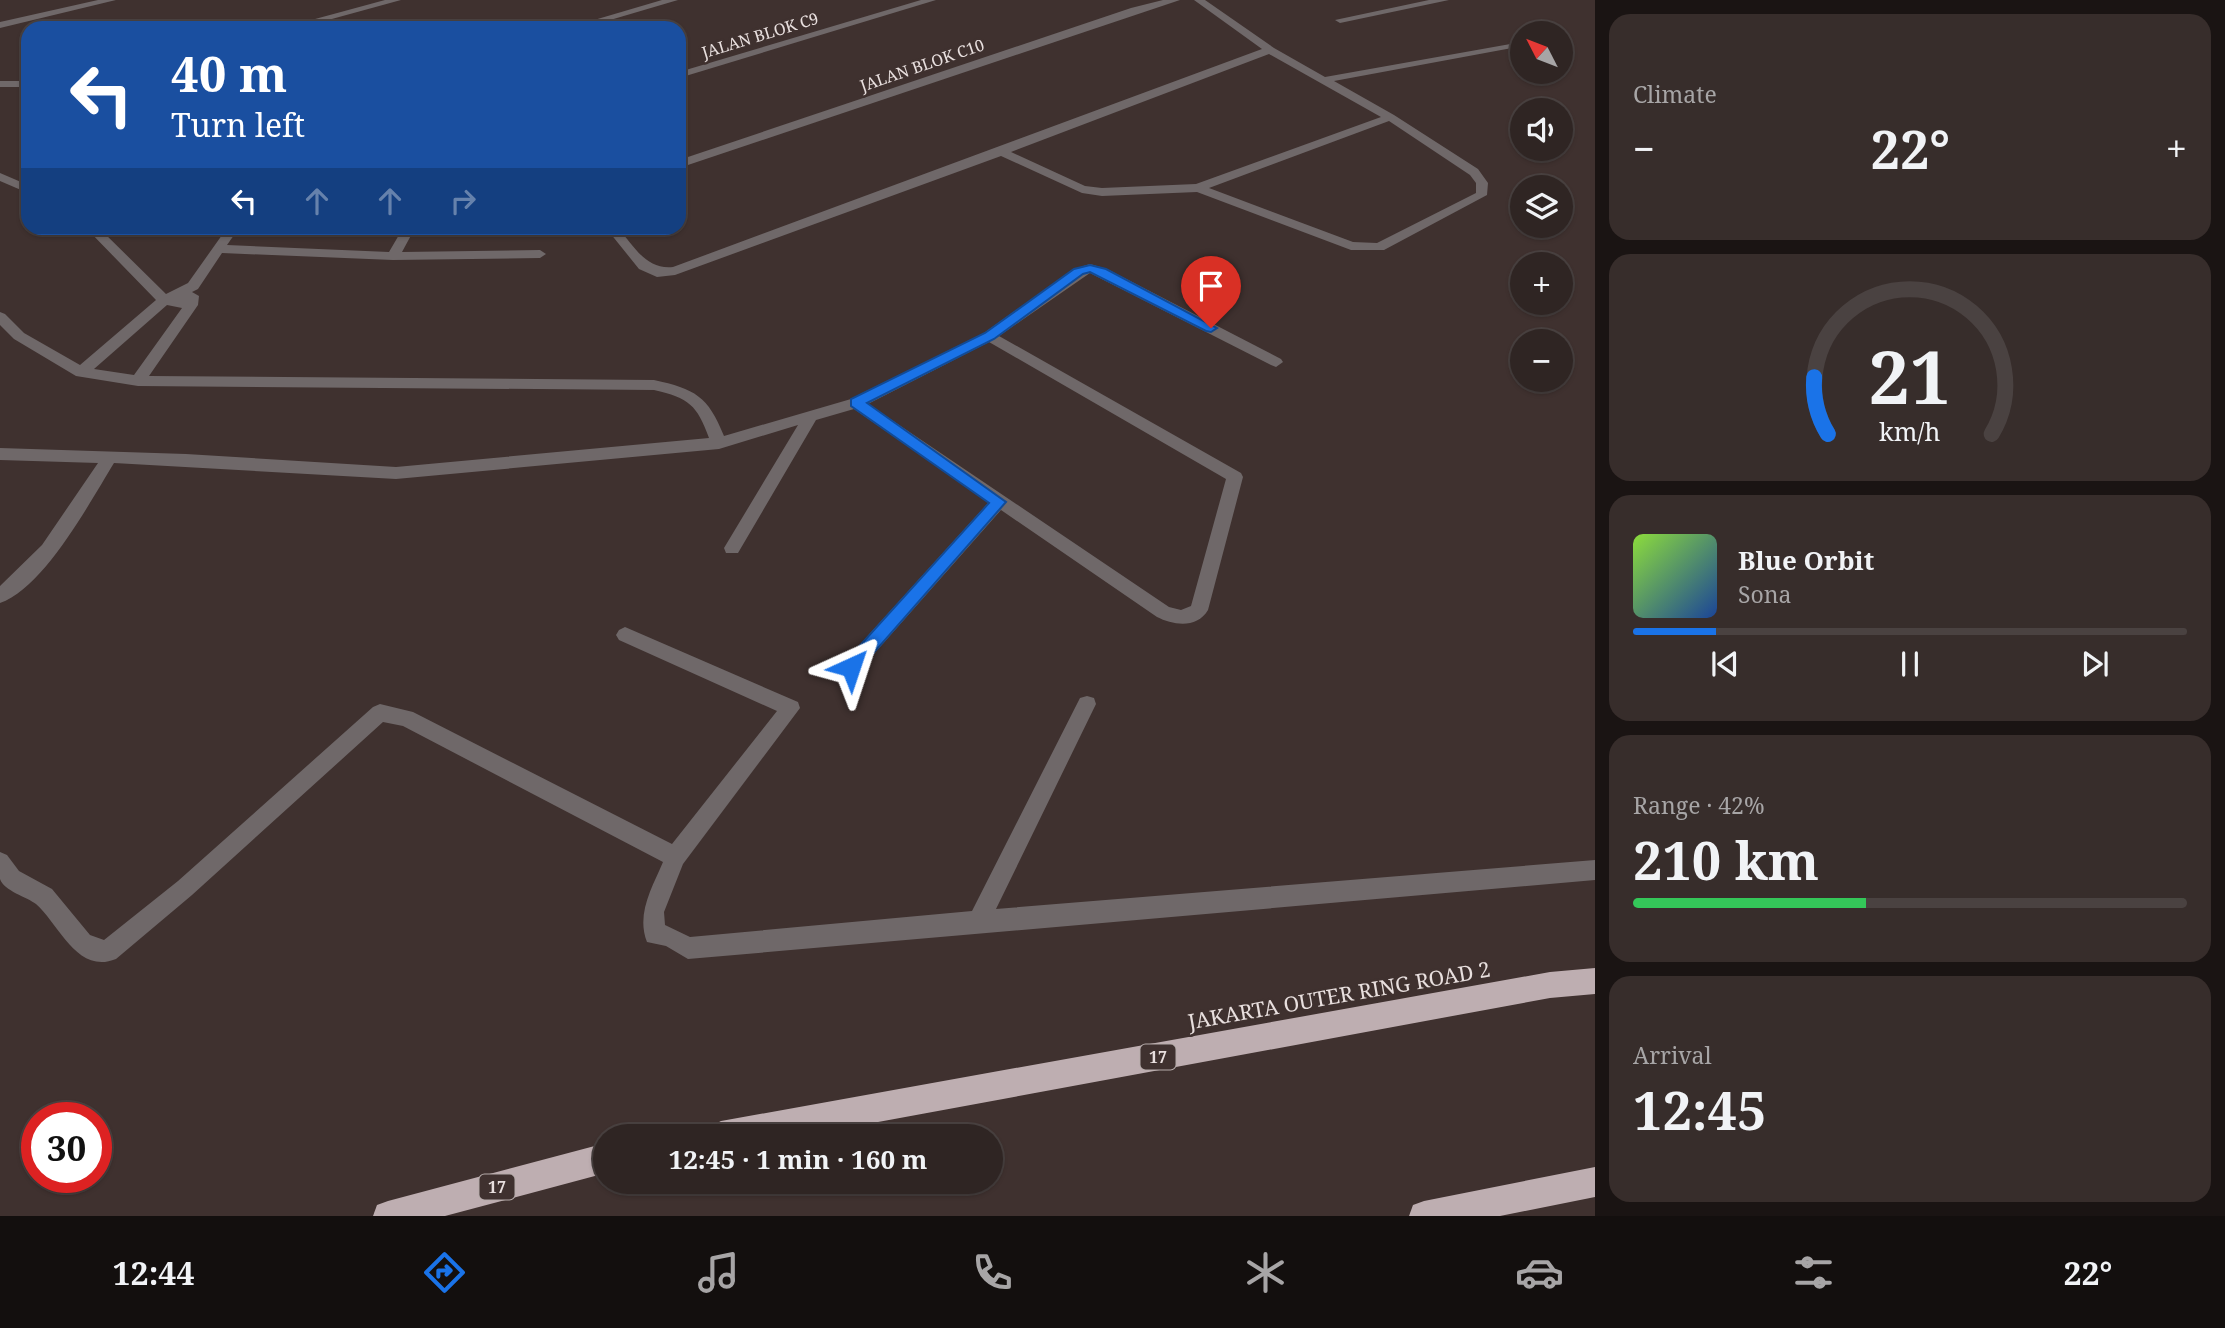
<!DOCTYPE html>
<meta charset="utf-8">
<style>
:root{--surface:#2f2523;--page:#372d2b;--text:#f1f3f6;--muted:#a7a5a6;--line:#4a4241;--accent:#1a73e8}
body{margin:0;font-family:"Noto Serif",serif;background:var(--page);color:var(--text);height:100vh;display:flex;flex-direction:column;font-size:26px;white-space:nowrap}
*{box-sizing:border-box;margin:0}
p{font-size:23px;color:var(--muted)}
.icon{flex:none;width:38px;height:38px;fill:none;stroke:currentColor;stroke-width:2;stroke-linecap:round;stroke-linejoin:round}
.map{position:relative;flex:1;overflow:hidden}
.drawer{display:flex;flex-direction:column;gap:14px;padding:14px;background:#1a1413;width:630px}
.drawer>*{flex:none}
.banner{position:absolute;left:21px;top:21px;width:665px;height:214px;border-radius:21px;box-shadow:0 2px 5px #0004,0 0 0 2px var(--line);background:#1a4fa0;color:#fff;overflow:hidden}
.needle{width:46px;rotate:312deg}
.controls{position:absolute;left:1510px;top:21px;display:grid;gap:14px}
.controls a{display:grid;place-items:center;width:63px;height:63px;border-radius:50%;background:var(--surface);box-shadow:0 2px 5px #0004,0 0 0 2px var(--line);font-size:35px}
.speed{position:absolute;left:21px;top:1102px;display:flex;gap:14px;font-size:35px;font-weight:700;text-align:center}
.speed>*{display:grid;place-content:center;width:91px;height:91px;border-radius:50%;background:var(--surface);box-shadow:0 2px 5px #0004,0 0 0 2px var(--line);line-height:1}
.speed .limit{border:10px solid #d22;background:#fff;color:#111}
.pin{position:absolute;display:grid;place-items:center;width:60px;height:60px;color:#fff;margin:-72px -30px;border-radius:50% 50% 50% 0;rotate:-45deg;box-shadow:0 0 7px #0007}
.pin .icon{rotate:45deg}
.me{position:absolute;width:77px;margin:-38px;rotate:42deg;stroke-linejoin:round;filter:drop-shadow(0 0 5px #0008)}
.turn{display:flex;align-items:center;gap:24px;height:147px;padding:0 35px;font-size:32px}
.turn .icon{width:91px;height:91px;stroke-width:2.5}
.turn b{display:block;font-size:49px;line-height:60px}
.lanes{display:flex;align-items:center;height:66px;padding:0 35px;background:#0003;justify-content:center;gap:35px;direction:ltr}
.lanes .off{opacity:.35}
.big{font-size:52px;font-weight:700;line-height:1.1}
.drawer .card{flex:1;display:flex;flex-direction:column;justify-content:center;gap:10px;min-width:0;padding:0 24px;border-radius:21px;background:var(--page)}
.drawer .dial{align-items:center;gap:0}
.dial svg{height:182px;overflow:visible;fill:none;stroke:var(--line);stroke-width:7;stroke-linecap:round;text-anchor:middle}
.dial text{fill:var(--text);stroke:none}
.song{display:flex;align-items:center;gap:21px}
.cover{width:84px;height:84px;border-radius:10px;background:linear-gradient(135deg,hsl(90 70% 55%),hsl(220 70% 35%))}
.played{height:7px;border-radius:4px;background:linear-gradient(90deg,var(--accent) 15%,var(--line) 15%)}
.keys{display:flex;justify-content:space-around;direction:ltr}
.heat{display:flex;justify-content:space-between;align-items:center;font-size:38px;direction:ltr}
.charge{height:10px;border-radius:5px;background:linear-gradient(90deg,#34c759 42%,var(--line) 0)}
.trip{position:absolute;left:593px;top:1124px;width:410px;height:70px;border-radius:35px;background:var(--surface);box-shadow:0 2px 5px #0004,0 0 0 2px var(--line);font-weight:700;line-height:70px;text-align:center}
.menu{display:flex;height:112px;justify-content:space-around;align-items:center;background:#130f0e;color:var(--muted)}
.menu .icon{width:49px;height:49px}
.menu .active{color:var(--accent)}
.menu b{font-size:32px;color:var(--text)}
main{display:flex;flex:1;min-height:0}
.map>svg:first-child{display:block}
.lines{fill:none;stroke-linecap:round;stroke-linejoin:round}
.street{fill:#6f6869;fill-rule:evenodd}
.highway{fill:#beaeb1;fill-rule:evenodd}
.route{fill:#1a73e8;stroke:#114b97;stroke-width:2}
.labels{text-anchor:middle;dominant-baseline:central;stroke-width:5;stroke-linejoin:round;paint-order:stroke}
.far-street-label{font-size:16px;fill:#e8dfde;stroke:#3f312f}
.shield{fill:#3f312f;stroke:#b5abaa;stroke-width:2}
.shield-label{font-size:16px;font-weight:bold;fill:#e8dfde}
.near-street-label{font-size:21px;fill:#e8dfde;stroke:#3f312f}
</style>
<main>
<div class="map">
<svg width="1595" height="1216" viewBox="0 0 1595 1216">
<rect width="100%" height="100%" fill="#3f312f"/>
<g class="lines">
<!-- street -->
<g class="street">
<polygon points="98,0 116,0 0,28 0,22"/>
<polygon points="385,0 401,0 299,28 282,28"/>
<polygon points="662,0 678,0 583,28 567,28"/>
<polygon points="921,0 936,0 679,78 679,72"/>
<polygon points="1163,0 1180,0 679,168 679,160 1131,8"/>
<path d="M1194 0H1205L1274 48 1325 77 1516 43V47L1512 48 1334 81 1394 115 1478 169 1488 183 1487 195 1384 250H1351L1197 192 1102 196 1082 193 1001 156 675 275 657 277 639 269 606 228H618C634 246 646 270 673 267L1262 49ZM1269 54 1381 117 1196 184 1102 188 1085 186 1011 152ZM1389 121 1470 175 1476 183V193L1377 243 1353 242 1209 188Z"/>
<polygon points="1429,0 1449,0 1340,23 1335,20"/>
<rect x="0" y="81" width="28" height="6"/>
<polygon points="0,173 28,185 28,193 0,181"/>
<path d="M86 228H99L166 294 188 283 227 228H239L227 245 389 252 403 228H415L402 252 540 250 546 254 540 258 393 260 222 253 198 289 192 292 199 296 198 305 149 376 654 380C695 389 708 396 724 436L851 399 984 333 1074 269 1090 264 1107 269 1281 359 1283 362 1276 367 1271 365 1090 273 999 336 1241 473 1243 477 1208 610C1197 629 1173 625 1157 617L1001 510 857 673 851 675 845 673 842 667 845 661 989 502 854 409 816 420 738 553H726L724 548 798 425 719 449 396 479 114 463C90 502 44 588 0 603V586L42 545 98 463 0 460V448L186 454 396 467 709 438C697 405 689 398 654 390L138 386 76 376 14 339 0 325V312L5 314 24 333 80 365 156 300ZM167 305 182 308 134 375 94 369ZM989 342 1226 479 1191 606 1181 610 1169 607 868 404Z"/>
<path d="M625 627 798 702 800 708 683 864 664 912 665 925 690 937 972 911 1080 698 1087 696 1094 698 1096 704 996 909 1595 860V880L688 959 666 946 647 942C636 914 652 888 663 862L403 726 383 722 192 895 116 959C77 975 59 924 36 904 27 897 4 891 0 879 0 872 0 859 0 852L7 855 19 871 52 889 90 935 104 940 178 881 373 707 380 704 413 712 672 844 777 711 619 640 616 635 619 630Z"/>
</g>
<!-- highway -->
<g class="highway">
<polygon points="1595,968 1595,994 1550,998 802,1136 707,1136 711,1126 721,1121 1550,972"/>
<polygon points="606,1143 606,1173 445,1216 373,1216 377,1205 388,1201"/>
<polygon points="1595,1167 1595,1197 1500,1216 1409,1216 1413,1205 1424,1201"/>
</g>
</g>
<!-- route -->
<polygon class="route" points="1090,265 1106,269 1217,328 1211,332 1206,331 1090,272 1083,274 994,339 867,403 1006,502 857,672 851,674 845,672 843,667 845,662 989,503 851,406 851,399 985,333 1074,269"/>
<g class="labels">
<!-- far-street labels -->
<g class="far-street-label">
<text transform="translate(760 35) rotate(-17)">JALAN BLOK C9</text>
<text transform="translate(922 65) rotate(-19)">JALAN BLOK C10</text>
</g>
<!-- shield labels -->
<g class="shield">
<rect x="1140.5" y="1044.5" width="35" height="25" rx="5"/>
<rect x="479.5" y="1174.5" width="35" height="25" rx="5"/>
</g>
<g class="shield-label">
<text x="1158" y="1057">17</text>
<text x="497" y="1187">17</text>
</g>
<!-- near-street labels -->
<g class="near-street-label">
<text transform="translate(1339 995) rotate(-10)">JAKARTA OUTER RING ROAD 2</text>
</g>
</g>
</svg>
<div class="controls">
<a><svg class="needle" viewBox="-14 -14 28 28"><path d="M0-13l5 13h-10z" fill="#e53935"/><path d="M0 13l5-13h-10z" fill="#a7a5a6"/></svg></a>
<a><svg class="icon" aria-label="sound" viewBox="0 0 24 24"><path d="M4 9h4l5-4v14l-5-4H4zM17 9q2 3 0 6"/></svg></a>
<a><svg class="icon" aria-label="layers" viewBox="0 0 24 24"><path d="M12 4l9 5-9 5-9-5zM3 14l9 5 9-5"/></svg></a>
<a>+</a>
<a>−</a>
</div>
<div class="speed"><div class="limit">30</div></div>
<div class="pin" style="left:1211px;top:328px;background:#d93025"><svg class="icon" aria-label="arrive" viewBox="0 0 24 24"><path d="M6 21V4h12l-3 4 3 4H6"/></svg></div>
<svg class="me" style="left:851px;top:667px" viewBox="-20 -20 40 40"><path d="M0-17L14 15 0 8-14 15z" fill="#1a73e8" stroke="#fff" stroke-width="4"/></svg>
<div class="trip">12:45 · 1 min · 160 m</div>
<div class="banner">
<div class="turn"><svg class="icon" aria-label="left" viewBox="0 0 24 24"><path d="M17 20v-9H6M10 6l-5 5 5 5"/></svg><div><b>40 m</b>Turn left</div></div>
<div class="lanes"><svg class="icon" aria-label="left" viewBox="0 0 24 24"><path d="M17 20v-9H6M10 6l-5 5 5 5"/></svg><svg class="icon off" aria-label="ahead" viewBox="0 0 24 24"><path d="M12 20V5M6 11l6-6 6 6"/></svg><svg class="icon off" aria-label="ahead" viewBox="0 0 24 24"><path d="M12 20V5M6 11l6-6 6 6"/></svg><svg class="icon off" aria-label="right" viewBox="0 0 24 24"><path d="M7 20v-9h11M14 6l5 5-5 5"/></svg></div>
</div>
</div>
<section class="drawer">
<div class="card"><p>Climate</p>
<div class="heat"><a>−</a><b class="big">22°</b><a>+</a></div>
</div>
<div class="card dial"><svg viewBox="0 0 100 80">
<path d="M14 69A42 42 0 1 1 86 69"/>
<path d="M14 69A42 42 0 0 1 8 44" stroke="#1a73e8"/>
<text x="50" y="56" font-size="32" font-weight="700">21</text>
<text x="50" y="72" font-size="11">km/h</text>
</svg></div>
<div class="card">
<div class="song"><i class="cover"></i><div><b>Blue Orbit</b><p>Sona</p></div></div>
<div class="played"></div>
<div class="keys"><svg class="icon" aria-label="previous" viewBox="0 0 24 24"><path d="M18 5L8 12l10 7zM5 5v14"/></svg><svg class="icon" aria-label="pause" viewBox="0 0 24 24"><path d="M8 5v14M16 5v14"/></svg><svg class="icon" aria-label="next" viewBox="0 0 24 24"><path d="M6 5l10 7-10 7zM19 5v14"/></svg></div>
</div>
<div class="card"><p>Range · 42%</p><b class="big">210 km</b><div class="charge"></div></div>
<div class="card"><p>Arrival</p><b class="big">12:45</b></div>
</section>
</main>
<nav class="menu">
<b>12:44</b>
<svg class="icon active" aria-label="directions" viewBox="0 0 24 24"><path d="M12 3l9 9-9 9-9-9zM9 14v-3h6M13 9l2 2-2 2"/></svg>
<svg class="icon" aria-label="music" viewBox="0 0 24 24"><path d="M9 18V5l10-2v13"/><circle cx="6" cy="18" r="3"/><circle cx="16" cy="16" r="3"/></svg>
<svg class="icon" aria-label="phone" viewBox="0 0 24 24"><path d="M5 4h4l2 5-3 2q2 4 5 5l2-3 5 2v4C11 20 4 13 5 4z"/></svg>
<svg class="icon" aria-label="climate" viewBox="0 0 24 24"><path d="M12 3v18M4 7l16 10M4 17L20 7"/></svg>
<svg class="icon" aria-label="car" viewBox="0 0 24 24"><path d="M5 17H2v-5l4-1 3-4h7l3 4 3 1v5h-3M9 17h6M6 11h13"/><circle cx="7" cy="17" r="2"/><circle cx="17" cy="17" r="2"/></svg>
<svg class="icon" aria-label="filters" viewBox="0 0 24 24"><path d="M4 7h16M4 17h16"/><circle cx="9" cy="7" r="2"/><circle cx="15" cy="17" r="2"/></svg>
<b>22°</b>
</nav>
